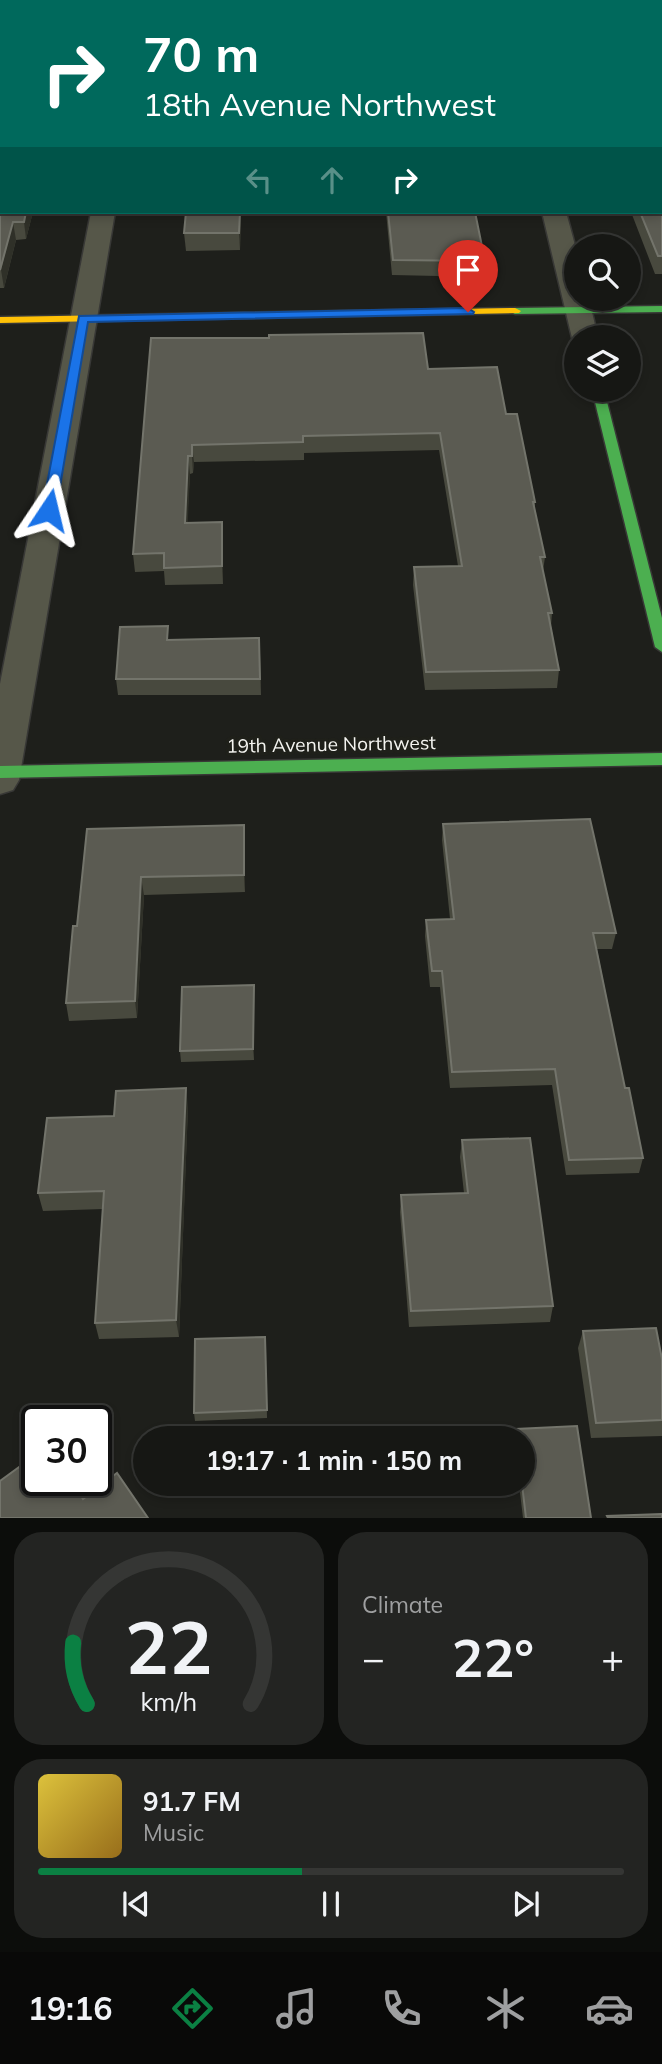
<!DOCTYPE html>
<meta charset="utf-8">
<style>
:root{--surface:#161714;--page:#232422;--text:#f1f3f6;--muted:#9e9fa0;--line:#353634;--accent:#0b8043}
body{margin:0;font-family:Mulish,sans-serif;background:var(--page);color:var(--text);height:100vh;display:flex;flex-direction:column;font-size:26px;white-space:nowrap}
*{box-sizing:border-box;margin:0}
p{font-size:23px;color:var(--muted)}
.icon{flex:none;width:38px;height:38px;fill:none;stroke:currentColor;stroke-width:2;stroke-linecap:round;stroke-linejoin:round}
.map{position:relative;height:1518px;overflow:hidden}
.panel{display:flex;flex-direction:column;gap:14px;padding:14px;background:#0c0d0b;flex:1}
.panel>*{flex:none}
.hud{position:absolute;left:0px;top:0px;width:663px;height:214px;box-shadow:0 4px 10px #0003,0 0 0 2px var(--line);background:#00695c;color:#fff;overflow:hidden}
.buttons{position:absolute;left:564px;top:234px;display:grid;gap:14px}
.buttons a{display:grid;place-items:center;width:77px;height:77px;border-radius:50%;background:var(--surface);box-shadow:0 4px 10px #0003,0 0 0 2px var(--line);font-size:35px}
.speed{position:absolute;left:21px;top:1405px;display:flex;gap:14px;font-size:35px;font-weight:700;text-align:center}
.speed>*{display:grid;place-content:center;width:91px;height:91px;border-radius:50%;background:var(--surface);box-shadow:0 4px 10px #0003,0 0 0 2px var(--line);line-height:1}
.speed .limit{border:4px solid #111;border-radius:10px;background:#fff;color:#111}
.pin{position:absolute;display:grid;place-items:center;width:60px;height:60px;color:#fff;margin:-72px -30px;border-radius:50% 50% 50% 0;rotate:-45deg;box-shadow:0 0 7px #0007}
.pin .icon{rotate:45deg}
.me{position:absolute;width:77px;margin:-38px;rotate:10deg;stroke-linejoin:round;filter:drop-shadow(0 0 5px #0008)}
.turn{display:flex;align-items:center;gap:24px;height:147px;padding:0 28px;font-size:32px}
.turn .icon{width:91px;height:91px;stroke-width:2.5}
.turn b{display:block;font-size:49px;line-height:60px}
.lanes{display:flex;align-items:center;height:66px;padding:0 28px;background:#0003;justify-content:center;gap:35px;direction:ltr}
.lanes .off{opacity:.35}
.big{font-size:52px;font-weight:700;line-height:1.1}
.panel .card{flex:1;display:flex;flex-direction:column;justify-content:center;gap:10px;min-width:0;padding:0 24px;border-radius:28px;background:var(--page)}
.panel .dial{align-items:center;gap:0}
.dial svg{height:182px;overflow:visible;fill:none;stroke:var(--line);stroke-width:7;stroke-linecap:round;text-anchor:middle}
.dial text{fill:var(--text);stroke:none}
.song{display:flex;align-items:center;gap:21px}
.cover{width:84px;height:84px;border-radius:10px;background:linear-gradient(135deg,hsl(50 70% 55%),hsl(40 70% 35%))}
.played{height:7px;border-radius:4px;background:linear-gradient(90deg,var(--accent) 45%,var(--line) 45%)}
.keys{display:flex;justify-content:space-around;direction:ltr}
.heat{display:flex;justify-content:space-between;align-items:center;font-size:38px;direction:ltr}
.panel .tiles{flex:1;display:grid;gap:14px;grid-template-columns:1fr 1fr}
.card:last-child{grid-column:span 2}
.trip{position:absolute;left:133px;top:1426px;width:402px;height:70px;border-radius:35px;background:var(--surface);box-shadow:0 4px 10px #0003,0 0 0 2px var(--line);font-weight:700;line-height:70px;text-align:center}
.menu{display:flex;height:112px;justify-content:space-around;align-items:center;background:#090908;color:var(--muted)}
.menu .icon{width:49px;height:49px}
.menu .active{color:var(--accent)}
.menu b{font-size:32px;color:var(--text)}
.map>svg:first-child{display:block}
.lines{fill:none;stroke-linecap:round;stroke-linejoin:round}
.street-casing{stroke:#383836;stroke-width:3}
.fast-casing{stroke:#383836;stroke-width:3}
.slow-casing{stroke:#383836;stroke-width:3}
.street{fill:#565749;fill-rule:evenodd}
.fast{fill:#4caf50;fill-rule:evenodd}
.slow{fill:#ffc107;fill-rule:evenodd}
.wall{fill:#48493e}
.shaded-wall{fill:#2f3028}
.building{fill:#5b5b52;stroke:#73746b;stroke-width:2}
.route{fill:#1a73e8;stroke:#114b97;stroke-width:2}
.labels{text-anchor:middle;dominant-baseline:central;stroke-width:7;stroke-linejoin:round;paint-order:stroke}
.street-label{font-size:19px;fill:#f5f5f1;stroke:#1f201a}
</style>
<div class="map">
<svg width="662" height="1518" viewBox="0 0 662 1518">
<rect width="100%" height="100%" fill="#1e1f1b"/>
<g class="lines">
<!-- street casing -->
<g class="street-casing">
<g id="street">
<rect x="0" y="38" width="2" height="12"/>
<polygon points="91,212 115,212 19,780 13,790 0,794 0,684"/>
<polygon points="542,212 566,212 576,249 576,299 589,299 598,338 576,338 576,344 572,338"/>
</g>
</g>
<!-- fast casing -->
<g class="fast-casing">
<g id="fast">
<polygon points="662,306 662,312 515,314 509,311 515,308"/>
<polygon points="592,390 604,390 662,618 662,652 655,647"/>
<polygon points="662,753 662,765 0,778 0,766"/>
</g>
</g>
<!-- slow casing -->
<g class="slow-casing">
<g id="slow">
<polygon points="201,0 258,0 260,2 202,2"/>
<polygon points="515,308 521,311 519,313 0,323 0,317"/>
</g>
</g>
<!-- street -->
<use href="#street" class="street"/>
<!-- fast -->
<use href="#fast" class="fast"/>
<!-- slow -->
<use href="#slow" class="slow"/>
</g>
<!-- wall -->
<g class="wall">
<polygon points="662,130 662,274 655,274 631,212 662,212"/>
<polygon points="0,152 2,212 33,212 26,239 16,240 4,288 0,288"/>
<polygon points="186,212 241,212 240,250 186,251 184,233"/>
<polygon points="386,212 475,212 485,261 484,277 392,275"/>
<polygon points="151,338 428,369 506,414 535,502 535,510 545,557 543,571 552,613 551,626 559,670 557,688 425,690 413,585 414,567 458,566 439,450 304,453 304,460 194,462 193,473 190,474 187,523 223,539 223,584 165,585 164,571 135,572 133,554"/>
<polygon points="169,640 260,654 261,695 118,695 116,679"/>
<polygon points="443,824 616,933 612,949 597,949 625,1088 643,1158 639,1173 566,1175 552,1085 450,1088 440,987 430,987 425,936 426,920 450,919 442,840"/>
<polygon points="244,825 245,892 144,895 137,1018 69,1021 66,1003 77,926 87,829"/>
<polygon points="254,995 254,1060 181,1062 180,1051"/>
<polygon points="188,1107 179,1337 99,1339 95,1323 103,1209 43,1211 38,1193 114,1116"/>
<polygon points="462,1140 553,1306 550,1322 409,1327 400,1212 401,1195 464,1193 460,1157"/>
<polygon points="583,1331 662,1359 662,1436 591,1438 578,1348"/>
<polygon points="266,1346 267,1418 195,1421 194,1413"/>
<polygon points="516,1429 591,1518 523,1518 519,1484 523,1484 523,1438 514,1438"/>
</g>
<!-- shaded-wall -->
<g class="shaded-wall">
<polygon points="26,212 33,212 26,239 24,222"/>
<polygon points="240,212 241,212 240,250 239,233"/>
<polygon points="13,222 16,240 4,288 1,270"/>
<polygon points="192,445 194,462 193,473 192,456"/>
<polygon points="188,456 190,474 187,540 185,523"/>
<polygon points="222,522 223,539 223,584 222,566"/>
<polygon points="244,825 245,843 245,892 244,875"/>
<polygon points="141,877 144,895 137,1018 135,1001"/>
<polygon points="254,985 254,1060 253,1049"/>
<polygon points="186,1088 188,1107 179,1337 176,1320"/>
</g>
<!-- building -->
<g class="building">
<polygon points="662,129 662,256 658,256 640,212 662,212"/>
<polygon points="2,146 2,212 26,212 24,222 13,222 0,270 0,152"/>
<polygon points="186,212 240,212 239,233 184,233"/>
<polygon points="388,212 475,212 485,261 393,260"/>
<polygon points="423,333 428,369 497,367 506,414 517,414 535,502 533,502 545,557 540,557 552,613 548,613 559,670 426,672 414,567 462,566 440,433 303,436 303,442 192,445 192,456 188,456 185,523 222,522 222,566 164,568 164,553 133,554 151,338 269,338 269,335"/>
<polygon points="168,626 167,640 259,638 260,679 116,679 120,627"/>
<polygon points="590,819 616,933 593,933 625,1088 629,1088 643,1158 569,1160 555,1069 452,1072 442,971 432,971 426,920 454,919 443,824"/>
<polygon points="244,825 244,875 141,877 135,1001 66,1003 73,926 77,926 87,829"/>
<polygon points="254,985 253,1049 180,1051 182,987"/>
<polygon points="186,1088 176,1320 95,1323 104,1191 38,1193 47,1118 114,1116 116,1091"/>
<polygon points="530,1138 553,1306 411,1311 401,1195 468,1193 462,1140"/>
<polygon points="656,1328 662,1359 662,1420 596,1423 583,1331"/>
<polygon points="265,1337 267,1410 194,1413 195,1339"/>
<polygon points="577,1426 591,1518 526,1518 522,1484 523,1484 523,1438 517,1438 516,1429"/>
<polygon points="37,1454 37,1480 71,1480 83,1499 117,1473 148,1518 0,1518 0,1481"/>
<polygon points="662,1514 662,1518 608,1518 607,1516"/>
</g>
<!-- route -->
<polygon class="route" points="468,308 474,312 473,314 88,322 56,510 49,514 42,510 79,316"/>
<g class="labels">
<!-- street labels -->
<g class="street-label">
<text transform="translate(331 744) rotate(-1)">19th Avenue Northwest</text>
</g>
</g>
</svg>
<div class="buttons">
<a><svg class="icon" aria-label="search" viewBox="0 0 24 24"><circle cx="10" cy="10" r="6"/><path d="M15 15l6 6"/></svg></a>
<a><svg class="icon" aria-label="layers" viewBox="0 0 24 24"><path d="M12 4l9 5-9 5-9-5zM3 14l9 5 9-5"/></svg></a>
</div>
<div class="speed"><div class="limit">30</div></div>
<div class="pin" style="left:468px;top:312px;background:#d93025"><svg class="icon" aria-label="arrive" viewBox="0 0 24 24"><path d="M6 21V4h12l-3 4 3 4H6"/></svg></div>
<svg class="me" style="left:49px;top:510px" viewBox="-20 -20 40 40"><path d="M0-17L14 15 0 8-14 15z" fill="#1a73e8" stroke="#fff" stroke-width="4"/></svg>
<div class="trip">19:17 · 1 min · 150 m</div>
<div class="hud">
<div class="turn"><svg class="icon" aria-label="right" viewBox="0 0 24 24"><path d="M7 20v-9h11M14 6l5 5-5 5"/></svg><div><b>70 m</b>18th Avenue Northwest</div></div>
<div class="lanes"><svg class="icon off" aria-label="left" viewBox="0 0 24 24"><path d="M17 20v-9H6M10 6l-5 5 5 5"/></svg><svg class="icon off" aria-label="ahead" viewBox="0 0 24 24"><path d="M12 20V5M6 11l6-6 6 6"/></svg><svg class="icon" aria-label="right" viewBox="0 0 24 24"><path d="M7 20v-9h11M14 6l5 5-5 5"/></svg></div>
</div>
</div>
<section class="panel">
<div class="tiles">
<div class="card dial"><svg viewBox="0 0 100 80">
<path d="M14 69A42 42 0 1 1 86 69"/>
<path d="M14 69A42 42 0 0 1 8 42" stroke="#0b8043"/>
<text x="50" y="56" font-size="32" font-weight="700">22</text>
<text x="50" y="72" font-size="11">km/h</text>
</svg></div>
<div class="card"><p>Climate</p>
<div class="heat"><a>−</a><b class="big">22°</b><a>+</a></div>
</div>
<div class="card">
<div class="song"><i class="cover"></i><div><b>91.7 FM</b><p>Music</p></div></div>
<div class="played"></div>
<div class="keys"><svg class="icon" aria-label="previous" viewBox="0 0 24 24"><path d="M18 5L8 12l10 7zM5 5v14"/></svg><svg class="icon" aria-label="pause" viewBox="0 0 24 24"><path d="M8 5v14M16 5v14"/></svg><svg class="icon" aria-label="next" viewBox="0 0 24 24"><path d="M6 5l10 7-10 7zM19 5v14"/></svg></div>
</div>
</div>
</section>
<nav class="menu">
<b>19:16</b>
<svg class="icon active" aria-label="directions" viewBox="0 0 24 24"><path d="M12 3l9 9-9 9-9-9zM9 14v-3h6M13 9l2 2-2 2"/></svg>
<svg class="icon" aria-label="music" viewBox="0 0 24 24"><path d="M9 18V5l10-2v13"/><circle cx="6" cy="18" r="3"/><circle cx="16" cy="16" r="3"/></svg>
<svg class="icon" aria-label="phone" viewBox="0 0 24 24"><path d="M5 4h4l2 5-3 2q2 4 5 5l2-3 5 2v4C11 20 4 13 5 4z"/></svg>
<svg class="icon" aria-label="climate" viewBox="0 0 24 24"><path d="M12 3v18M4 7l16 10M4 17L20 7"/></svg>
<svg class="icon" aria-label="car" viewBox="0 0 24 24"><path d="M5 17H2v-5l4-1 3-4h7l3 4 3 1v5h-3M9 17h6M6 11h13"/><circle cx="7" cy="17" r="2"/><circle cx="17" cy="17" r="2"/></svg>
</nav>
